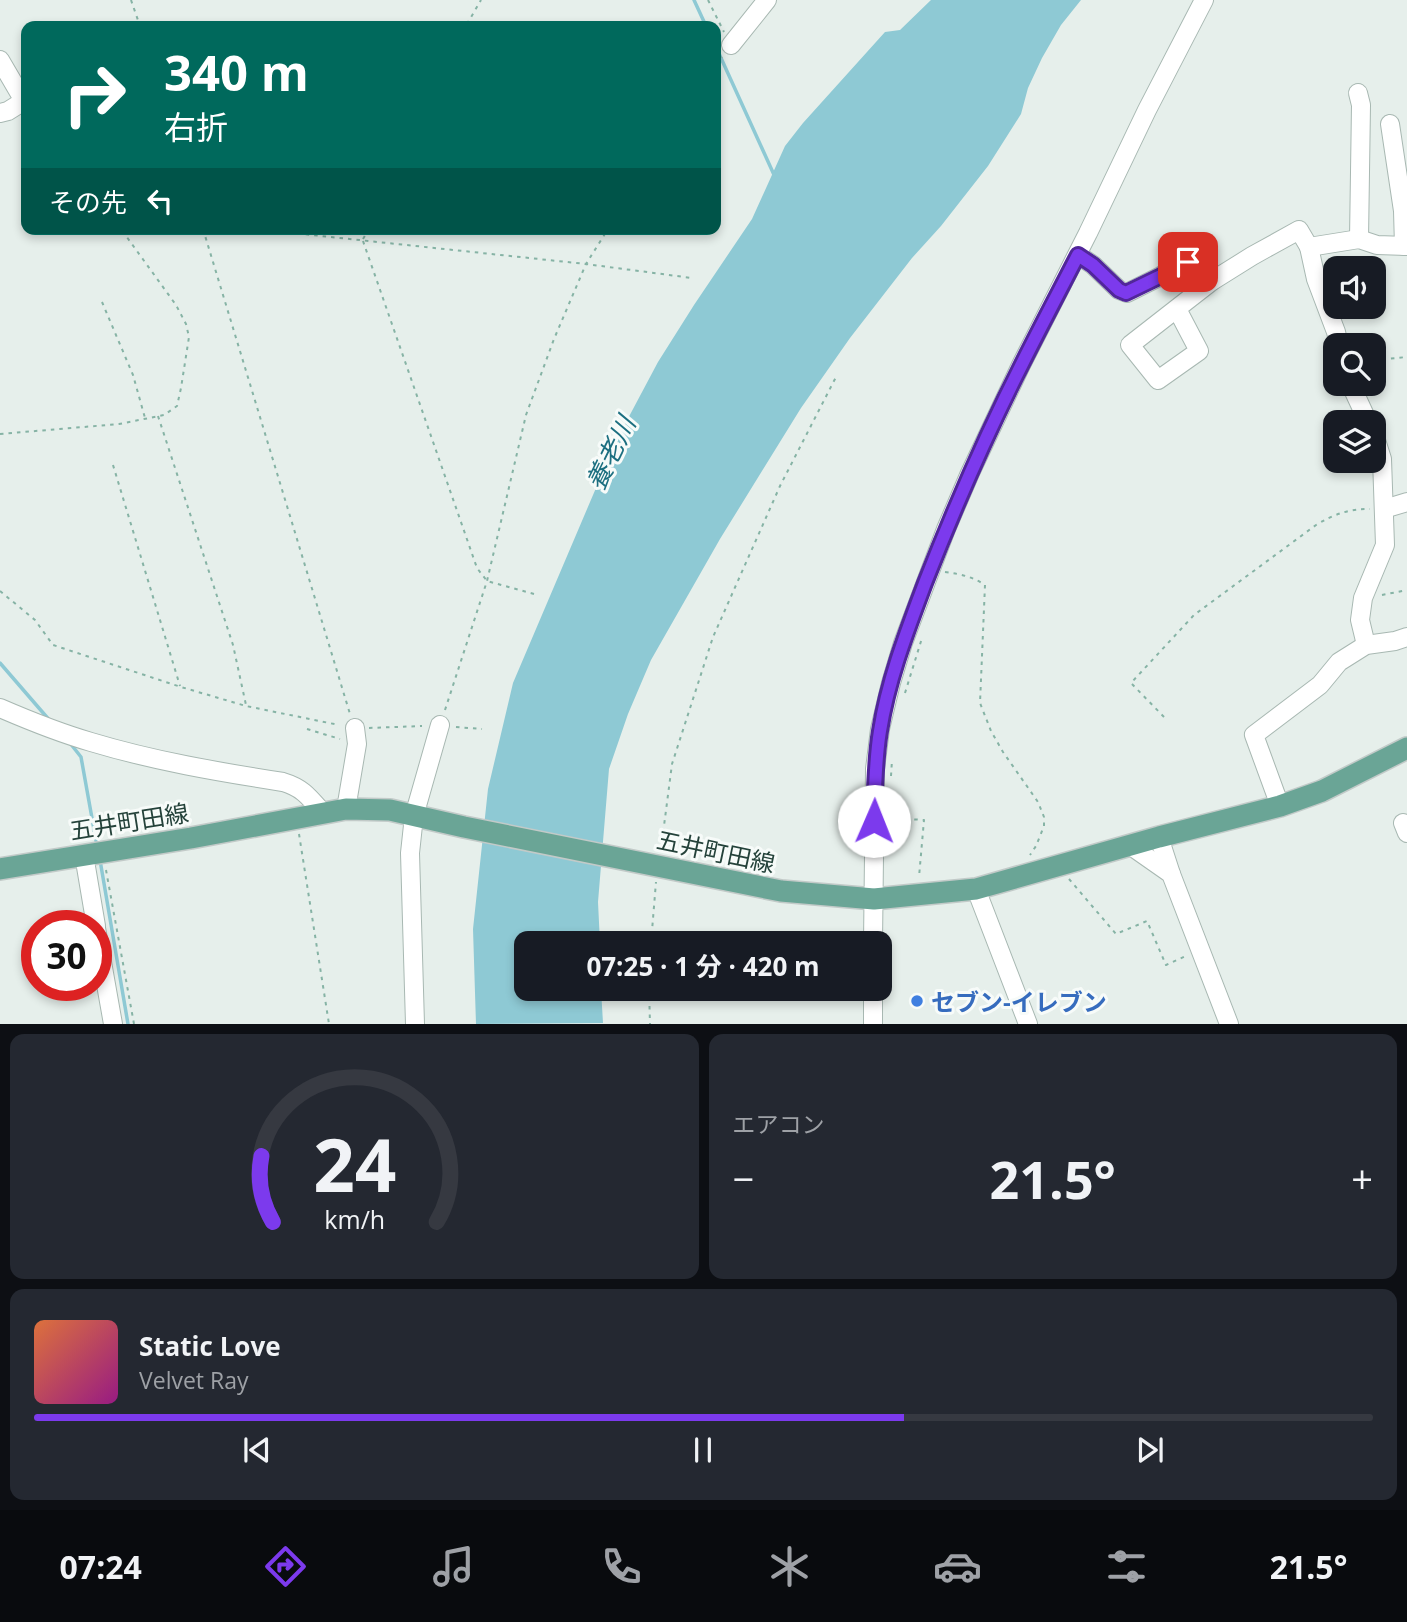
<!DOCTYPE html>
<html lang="ja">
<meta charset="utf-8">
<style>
:root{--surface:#171b24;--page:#242831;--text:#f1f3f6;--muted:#9ea1a6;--line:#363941;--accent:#7c3aed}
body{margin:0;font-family:"Open Sans","Noto Sans JP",sans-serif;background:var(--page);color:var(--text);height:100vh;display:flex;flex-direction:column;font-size:26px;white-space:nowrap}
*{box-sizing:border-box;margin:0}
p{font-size:23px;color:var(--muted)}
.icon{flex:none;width:38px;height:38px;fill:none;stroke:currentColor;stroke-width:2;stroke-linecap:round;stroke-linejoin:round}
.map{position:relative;height:1024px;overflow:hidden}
.drawer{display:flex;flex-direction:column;gap:10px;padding:10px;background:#0d0f14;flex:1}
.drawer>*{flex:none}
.top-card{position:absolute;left:21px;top:21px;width:700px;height:214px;border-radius:14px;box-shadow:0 4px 10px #0003;background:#00695c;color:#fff;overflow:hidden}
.controls{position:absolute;left:1323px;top:256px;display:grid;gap:14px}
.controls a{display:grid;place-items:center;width:63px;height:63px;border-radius:14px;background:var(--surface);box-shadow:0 4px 10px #0003;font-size:35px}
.speed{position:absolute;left:21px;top:910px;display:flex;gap:14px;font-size:35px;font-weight:700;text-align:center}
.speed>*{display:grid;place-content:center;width:91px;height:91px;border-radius:50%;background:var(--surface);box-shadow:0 4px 10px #0003;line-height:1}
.speed .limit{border:10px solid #d22;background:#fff;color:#111}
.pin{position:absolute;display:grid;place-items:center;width:60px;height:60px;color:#fff;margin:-30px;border-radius:14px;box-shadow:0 4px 10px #0006}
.me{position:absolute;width:77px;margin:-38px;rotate:1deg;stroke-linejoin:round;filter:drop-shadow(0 0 5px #0008)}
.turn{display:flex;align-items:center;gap:24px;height:147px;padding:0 28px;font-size:32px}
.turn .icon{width:91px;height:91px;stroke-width:2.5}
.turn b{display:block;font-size:49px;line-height:60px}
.then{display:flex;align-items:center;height:66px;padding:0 28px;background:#0003;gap:14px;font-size:26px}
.big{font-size:52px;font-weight:700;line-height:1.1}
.drawer .tile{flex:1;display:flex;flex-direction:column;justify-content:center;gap:10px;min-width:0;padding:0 24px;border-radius:14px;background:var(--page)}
.drawer .dial{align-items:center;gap:0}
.dial svg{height:182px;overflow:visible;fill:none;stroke:var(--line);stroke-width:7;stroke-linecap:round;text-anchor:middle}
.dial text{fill:var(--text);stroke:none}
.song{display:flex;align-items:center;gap:21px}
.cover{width:84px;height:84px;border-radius:10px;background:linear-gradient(135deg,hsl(20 70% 55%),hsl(310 70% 35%))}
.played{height:7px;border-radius:4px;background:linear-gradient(90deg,var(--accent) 65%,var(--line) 65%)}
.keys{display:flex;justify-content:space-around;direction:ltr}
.heat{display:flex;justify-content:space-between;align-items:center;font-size:38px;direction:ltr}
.drawer .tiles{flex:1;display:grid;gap:10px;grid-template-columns:1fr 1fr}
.tile:last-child{grid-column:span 2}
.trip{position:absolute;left:514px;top:931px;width:378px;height:70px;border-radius:14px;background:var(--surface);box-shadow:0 4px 10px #0003;font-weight:700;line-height:70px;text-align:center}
.menu{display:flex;height:112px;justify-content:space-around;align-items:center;background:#090b0e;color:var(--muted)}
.menu .icon{width:49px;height:49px}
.menu .on{color:var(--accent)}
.menu b{font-size:32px;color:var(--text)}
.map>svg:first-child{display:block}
.water{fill:#8ec9d4}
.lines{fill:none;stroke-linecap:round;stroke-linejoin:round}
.stream{stroke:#8ec9d4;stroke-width:3.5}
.minor-casing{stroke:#a8b8b2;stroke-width:20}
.major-casing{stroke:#c2cac8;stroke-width:24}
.path{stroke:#86b3a5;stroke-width:2;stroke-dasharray:3.5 5;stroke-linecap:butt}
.minor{stroke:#fff;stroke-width:18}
.major{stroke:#6aa596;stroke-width:21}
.route-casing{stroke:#51269a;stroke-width:18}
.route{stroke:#7c3aed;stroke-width:12}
.shop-dot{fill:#3f7fe0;stroke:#f7fbf9;stroke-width:2.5}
.labels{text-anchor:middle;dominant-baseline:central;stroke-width:6;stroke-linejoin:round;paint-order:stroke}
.street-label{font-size:24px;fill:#24423a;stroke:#f7fbf9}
.shop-label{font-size:24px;font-weight:bold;fill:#366cbe;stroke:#f7fbf9;text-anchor:start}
.water-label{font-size:26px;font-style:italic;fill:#1c6f80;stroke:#f7fbf9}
</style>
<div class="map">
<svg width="1407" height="1024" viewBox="0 0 1407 1024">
<rect width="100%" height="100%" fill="#e6efeb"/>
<!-- water -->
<polygon class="water" points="931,0 1081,0 1061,25 1042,58 1028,88 1021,114 988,166 941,226 912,258 850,338 801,408 720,539 651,660 628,714 609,769 598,902 600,943 527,943 527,989 601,989 603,1023 476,1024 473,929 488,789 513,683 616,441 658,362 694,305 752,219 785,146 803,123 885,32 900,30"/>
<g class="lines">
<!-- stream -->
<g class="stream">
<polyline points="694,0 706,26"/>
<polyline points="716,47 775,177"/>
<polyline points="0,663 51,722"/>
<polyline points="70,743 81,757 97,846"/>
<polyline points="100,860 128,1024"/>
</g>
<!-- minor casing -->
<g class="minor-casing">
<g id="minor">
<polyline points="731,45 767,0"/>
<polyline points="0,60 24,101 8,111 0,113"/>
<polyline points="1358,93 1361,105 1359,239"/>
<polyline points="1390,124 1403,211 1404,246"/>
<polyline points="1078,255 1093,265 1119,290 1127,293 1161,276 1178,265 1188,262 1201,270 1212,281"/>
<polyline points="1177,309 1199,351 1158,380 1130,345 1212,281 1252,256 1299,230 1309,247"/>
<polyline points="1339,345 1336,332 1316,279 1309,247 1359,239 1377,245 1407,246"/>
<polyline points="1350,383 1368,422"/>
<polyline points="1384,509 1407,502"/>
<polyline points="1366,645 1360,620 1363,598 1385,545 1382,459 1374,434"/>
<path d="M0 708C30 721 60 733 91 742 154 761 219 772 283 782 303 788 309 797 323 813"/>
<polyline points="1280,806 1254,735 1320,685 1339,662 1366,645 1395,641 1407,637"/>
<polyline points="346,809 357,744 355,728"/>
<polyline points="1403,823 1407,833"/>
<polyline points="1159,837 1171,874"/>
<polyline points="1131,846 1171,874 1229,1024"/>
<polyline points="84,855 96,926"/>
<polyline points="976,889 1028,1024"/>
<polyline points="96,928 113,1024"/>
<polyline points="873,943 875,769 880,729 891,683 903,643 946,529 970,473 1021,365 1088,233 1147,110 1204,0"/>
<polyline points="415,1024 410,853 414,816 440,725"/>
<polyline points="873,1024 873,989"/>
</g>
</g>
<!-- major casing -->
<g class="major-casing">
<polyline id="major" points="0,869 191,838 346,809 390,810 464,827 781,891 874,899 976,889 1159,837 1280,806 1322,791 1407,748"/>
</g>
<!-- path -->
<g class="path">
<polyline points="131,0 140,26"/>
<polyline points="708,0 724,32"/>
<polyline points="467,24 481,0"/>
<polyline points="466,26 467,24 479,26"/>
<polyline points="716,64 722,57"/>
<polyline points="203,229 350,714"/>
<polyline points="255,229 586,264 692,278"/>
<polyline points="363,239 369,229"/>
<polyline points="363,241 477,568 487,581 534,594"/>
<polyline points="102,302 133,375 145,418"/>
<polyline points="1374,360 1407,357"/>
<polyline points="158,416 233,645 246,705"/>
<polyline points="0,434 119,424 164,415 177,406 181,388 189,337 186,324 176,305 121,229"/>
<polyline points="113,465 180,686"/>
<path d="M945 572C961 574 973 577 985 585L980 703 991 731 1003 752 1038 802 1044 817V826L1036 846 1030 855"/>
<polyline points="0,591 35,620 53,645 181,687 246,706 339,725"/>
<polyline points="1382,595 1407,590"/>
<polyline points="905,693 922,638"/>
<polyline points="445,710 487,581 526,415 554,339 586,264 608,229"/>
<path d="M1164 717 1131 683 1194 615 1316 525C1334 514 1349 509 1370 509"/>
<polyline points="456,727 482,729"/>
<polyline points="369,728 422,726"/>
<polyline points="307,729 340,739"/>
<polyline points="891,776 892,760"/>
<polyline points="890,816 891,818 924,820 919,877"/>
<polyline points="299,834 329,1024"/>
<polyline points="661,849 672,764 713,637 780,486 836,377"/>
<polyline points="106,870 134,1024"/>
<polyline points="1069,879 1116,934 1147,921 1166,965 1186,956"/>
<polyline points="651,943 656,882"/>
<polyline points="649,989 650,1024"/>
</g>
<!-- minor -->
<use href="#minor" class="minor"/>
<!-- major -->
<use href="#major" class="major"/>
</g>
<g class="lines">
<!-- route casing -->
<g class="route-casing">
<path id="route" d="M874 821C875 791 875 761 880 731 888 680 907 631 925 583 954 509 986 435 1022 364 1040 328 1059 292 1078 255L1093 265 1119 290 1126 293 1161 276 1178 265 1188 262"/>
</g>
<!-- route -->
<use href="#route" class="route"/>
</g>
<!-- markers -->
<circle class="shop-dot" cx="917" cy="1001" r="7"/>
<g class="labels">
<!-- street labels -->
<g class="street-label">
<text transform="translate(129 821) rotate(-9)">五井町田線</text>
<text transform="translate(716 851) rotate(12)">五井町田線</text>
</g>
<!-- shop labels -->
<g class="shop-label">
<text x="931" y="1001">セブン-イレブン</text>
</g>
<!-- water labels -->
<g class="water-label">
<text transform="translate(610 453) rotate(-64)">養老川</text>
</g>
</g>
</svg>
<div class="controls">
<a><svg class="icon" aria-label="sound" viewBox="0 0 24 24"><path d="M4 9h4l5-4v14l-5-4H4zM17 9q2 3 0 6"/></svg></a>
<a><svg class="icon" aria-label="search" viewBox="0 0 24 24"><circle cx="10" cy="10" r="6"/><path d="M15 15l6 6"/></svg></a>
<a><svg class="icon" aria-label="layers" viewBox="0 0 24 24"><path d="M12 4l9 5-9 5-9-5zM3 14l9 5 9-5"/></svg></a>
</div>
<div class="speed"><div class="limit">30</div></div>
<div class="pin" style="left:1188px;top:262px;background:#d93025"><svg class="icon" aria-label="arrive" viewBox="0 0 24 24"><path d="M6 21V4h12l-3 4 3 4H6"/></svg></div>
<svg class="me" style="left:874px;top:821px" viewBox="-20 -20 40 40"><circle r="19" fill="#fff"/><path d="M0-13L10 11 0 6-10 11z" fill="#7c3aed"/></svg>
<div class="trip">07:25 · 1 分 · 420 m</div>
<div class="top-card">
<div class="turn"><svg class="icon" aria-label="right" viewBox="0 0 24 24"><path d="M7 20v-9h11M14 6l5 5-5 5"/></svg><div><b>340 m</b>右折</div></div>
<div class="then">その先<svg class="icon" aria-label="left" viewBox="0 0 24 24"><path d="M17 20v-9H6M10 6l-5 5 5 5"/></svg></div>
</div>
</div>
<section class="drawer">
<div class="tiles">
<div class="tile dial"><svg viewBox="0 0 100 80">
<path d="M14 69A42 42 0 1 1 86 69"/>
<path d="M14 69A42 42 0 0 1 9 40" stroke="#7c3aed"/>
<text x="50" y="56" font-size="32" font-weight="700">24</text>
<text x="50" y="72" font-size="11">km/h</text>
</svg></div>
<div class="tile"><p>エアコン</p>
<div class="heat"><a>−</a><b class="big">21.5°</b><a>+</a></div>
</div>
<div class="tile">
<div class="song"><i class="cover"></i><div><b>Static Love</b><p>Velvet Ray</p></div></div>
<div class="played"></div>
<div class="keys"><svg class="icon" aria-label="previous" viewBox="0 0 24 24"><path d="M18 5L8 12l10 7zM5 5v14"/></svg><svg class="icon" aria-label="pause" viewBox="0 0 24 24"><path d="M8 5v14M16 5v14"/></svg><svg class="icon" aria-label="next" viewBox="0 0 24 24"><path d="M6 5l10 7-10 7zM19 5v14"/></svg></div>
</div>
</div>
</section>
<nav class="menu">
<b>07:24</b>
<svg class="icon on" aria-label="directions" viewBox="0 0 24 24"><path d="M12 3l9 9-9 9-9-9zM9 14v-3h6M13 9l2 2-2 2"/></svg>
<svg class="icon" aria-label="music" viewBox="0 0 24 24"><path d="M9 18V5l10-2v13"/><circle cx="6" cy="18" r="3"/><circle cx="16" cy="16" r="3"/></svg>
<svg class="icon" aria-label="phone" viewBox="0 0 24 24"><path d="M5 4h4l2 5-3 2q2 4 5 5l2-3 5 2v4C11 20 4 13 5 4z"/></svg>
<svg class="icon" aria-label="climate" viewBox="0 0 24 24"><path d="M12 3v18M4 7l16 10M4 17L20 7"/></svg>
<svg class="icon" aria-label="car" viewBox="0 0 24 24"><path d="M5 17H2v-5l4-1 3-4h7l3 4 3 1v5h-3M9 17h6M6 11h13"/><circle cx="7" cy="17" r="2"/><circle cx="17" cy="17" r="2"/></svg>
<svg class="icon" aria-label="filters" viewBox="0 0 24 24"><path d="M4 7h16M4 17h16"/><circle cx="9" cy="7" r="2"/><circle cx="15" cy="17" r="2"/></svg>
<b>21.5°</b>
</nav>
